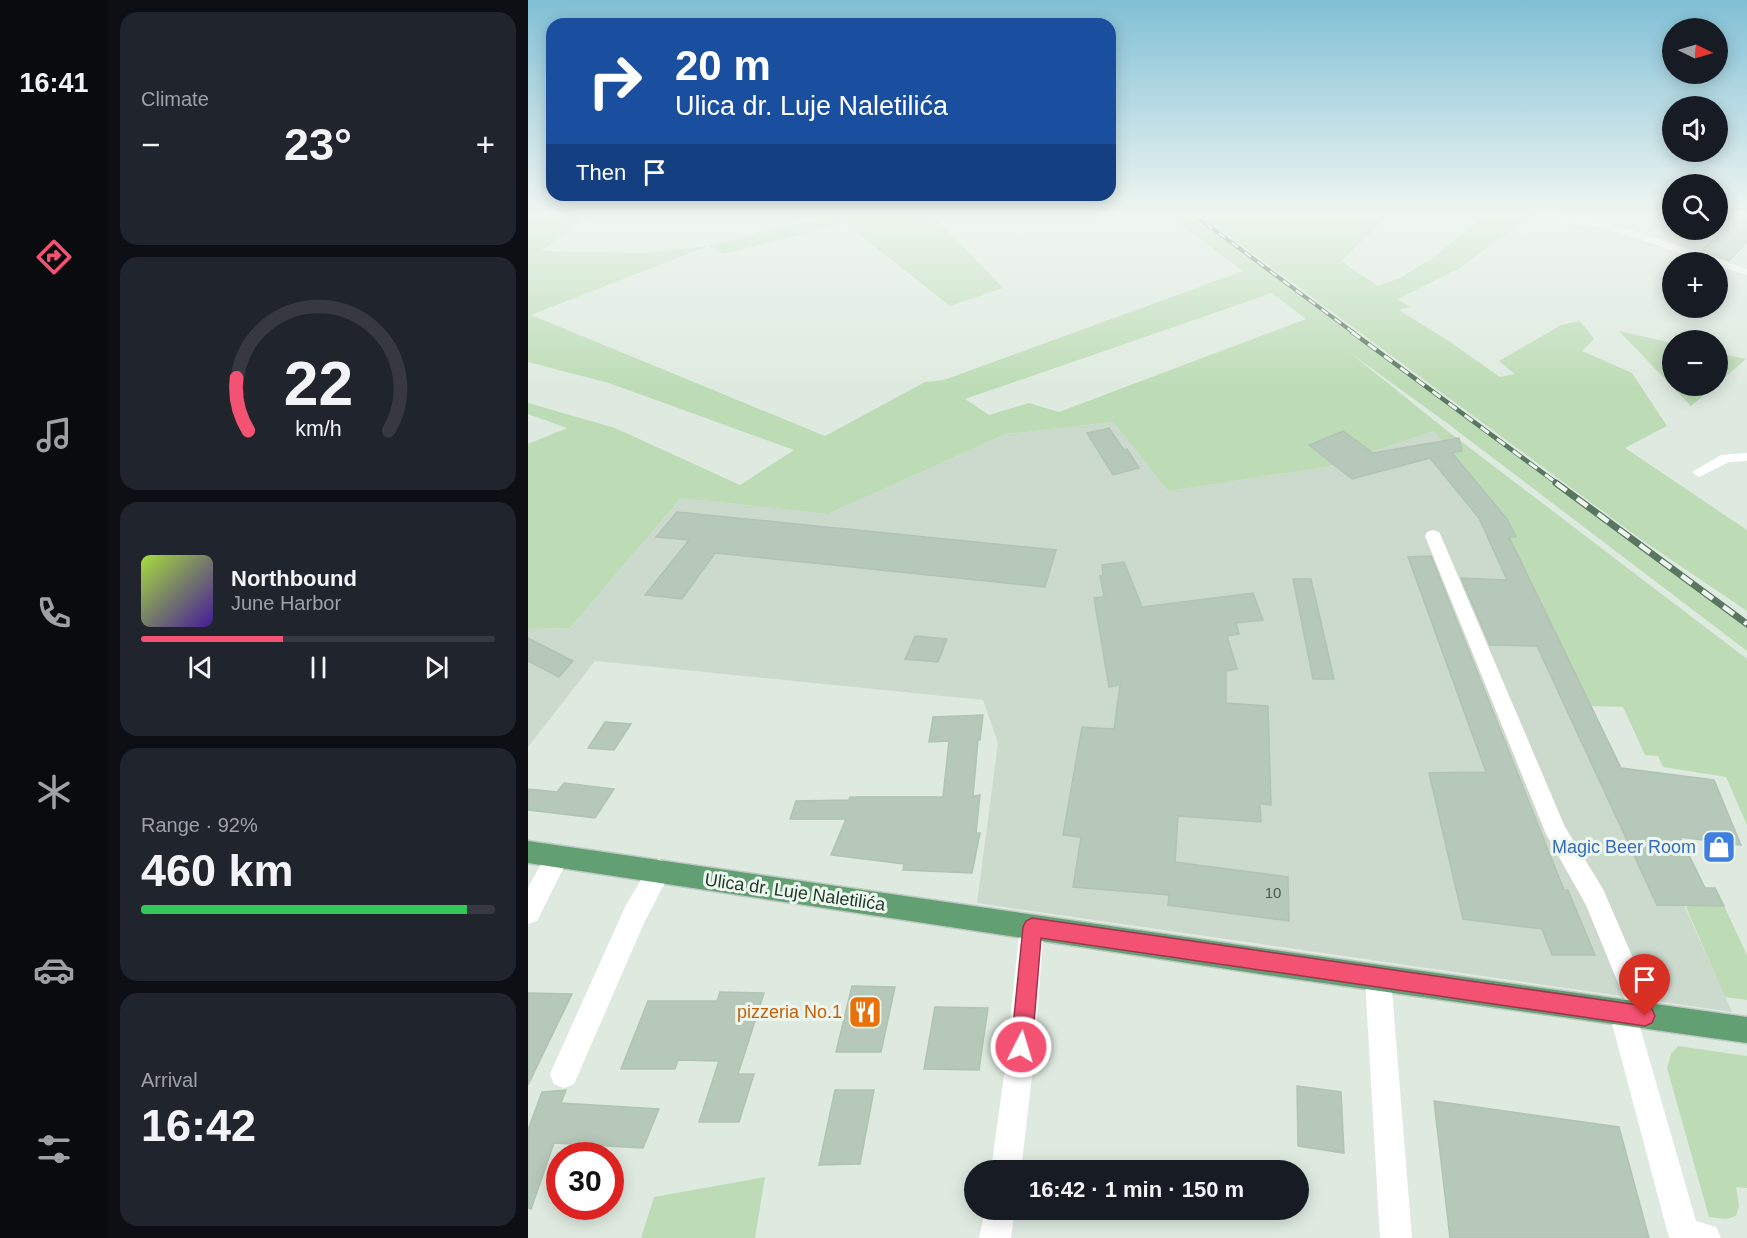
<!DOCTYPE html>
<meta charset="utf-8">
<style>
:root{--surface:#171b24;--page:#20242c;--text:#f1f3f6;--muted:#9ea1a6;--line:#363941;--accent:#f45273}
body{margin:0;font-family:Arial,sans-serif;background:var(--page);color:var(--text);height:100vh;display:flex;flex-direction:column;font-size:22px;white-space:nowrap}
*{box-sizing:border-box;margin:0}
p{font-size:20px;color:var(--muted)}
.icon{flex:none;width:33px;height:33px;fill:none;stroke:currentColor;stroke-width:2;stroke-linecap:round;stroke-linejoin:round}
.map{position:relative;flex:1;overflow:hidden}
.drawer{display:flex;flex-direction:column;gap:12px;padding:12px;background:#0d0f14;width:420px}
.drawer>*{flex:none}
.banner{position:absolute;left:18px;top:18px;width:570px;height:183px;border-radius:18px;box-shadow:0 3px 15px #0003;background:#1a4fa0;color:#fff;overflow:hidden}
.needle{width:39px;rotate:95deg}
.controls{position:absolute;left:1134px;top:18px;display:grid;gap:12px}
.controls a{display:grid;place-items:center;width:66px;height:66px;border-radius:50%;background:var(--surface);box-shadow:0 3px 15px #0003;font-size:30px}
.speed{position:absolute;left:18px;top:1142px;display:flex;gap:12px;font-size:30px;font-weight:700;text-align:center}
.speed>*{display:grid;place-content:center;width:78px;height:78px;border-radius:50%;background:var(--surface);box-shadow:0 3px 15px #0003;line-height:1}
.speed .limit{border:9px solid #d22;background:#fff;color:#111}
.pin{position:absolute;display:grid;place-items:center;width:51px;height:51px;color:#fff;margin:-62px -26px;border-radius:50% 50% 50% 0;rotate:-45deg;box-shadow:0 0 6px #0007}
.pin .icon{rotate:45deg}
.me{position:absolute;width:66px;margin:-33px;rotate:5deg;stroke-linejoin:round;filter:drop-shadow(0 0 4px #0008)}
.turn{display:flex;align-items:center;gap:21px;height:126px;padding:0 30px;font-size:27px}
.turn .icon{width:78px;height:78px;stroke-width:2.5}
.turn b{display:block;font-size:42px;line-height:51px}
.then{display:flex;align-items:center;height:57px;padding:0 30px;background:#0003;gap:12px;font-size:22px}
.big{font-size:45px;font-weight:600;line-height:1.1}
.drawer .card{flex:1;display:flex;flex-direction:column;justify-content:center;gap:9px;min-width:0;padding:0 21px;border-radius:18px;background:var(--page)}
.drawer .dial{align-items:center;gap:0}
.dial svg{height:156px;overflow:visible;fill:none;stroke:var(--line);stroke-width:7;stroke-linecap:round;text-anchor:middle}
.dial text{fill:var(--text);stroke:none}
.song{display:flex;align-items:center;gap:18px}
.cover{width:72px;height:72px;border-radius:9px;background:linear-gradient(135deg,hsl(80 70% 55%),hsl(260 70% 35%))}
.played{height:6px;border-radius:3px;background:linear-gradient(90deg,var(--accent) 40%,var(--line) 40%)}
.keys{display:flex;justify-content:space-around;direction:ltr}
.heat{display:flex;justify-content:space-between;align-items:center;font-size:33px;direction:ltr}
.charge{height:9px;border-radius:4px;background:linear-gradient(90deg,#34c759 92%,var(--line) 0)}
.trip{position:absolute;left:436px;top:1160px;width:345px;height:60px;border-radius:30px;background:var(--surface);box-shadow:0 3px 15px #0003;font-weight:600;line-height:60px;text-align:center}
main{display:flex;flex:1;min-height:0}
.menu{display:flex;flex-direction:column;width:108px;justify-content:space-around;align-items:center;background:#090b0e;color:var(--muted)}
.menu .icon{width:42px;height:42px}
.menu .on{color:var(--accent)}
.menu b{font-size:27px;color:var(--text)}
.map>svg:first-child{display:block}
.built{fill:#ccdace}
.green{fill:#bddcb6;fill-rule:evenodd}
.building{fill:#b6c8ba;stroke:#b1c3b3;stroke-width:1.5}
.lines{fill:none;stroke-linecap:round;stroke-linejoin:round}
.major-casing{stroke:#c0c8c3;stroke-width:3}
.minor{fill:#fff;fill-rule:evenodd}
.major{fill:#62a074;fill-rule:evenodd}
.rail-far2-casing{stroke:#597661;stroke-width:4}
.rail-far1-casing{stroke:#597661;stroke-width:4.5}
.rail-casing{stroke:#597661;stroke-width:7}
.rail-far2{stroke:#eef7ef;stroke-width:2;stroke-dasharray:8;stroke-linecap:butt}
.rail-far1{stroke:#eef7ef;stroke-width:3;stroke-dasharray:10;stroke-linecap:butt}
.rail{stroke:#eef7ef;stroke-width:4.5;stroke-dasharray:13;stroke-linecap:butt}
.route{fill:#f45273;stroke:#9f354b;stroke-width:1.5}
.labels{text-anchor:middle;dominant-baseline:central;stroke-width:6;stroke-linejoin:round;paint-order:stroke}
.near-number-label{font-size:15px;fill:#455e4c}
.near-shop-label{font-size:18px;fill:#366cbe;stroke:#eef7ef;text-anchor:end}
.near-street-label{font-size:18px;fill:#1f3a27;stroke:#eef7ef}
.near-food-label{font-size:18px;fill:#c56008;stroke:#eef7ef;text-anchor:end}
</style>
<main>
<nav class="menu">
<b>16:41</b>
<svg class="icon on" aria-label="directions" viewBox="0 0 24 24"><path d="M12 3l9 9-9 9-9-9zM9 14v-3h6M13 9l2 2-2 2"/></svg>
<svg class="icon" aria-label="music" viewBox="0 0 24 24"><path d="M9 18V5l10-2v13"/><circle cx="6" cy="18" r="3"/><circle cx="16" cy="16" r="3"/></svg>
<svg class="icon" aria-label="phone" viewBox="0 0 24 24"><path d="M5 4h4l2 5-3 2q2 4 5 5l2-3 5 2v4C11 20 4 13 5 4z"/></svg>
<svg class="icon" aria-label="climate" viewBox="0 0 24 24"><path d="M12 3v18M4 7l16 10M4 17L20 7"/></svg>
<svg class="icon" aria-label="car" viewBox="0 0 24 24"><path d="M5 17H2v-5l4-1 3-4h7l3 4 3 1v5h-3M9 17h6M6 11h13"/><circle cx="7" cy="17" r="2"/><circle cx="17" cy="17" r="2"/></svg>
<svg class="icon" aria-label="filters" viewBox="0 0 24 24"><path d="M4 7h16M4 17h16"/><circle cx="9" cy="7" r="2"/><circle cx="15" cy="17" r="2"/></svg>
</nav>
<section class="drawer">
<div class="card"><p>Climate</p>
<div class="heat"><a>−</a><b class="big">23°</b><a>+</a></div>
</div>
<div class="card dial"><svg viewBox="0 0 100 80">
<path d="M14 69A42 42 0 1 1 86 69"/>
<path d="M14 69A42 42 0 0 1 8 42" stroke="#f45273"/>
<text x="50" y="56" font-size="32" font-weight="700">22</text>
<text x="50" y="72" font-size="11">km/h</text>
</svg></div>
<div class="card">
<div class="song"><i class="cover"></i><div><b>Northbound</b><p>June Harbor</p></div></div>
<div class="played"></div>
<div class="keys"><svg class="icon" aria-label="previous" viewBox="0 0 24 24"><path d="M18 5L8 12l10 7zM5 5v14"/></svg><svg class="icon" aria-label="pause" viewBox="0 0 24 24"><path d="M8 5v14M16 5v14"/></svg><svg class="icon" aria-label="next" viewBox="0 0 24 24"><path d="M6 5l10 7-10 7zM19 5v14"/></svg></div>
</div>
<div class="card"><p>Range · 92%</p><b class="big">460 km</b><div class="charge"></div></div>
<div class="card"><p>Arrival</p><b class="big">16:42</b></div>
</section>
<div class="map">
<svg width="1219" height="1238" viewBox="0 0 1219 1238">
<rect width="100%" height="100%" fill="#deeadf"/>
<!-- built -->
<polygon class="built" points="585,422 640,491 798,467 906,431 979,519 988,537 982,538 1125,836 1204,1012 449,903 470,743 455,700 67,661 0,747 0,629 42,628 153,498 300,514 478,434"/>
<!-- green -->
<g class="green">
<path d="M12 214H63L13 251 119 253 180 246 309 214H404L475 288 422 306 317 223 196 254 180 246 3 315 297 436 397 382 416 380 715 271 639 214H665L1219 625V651L923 426 821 352 917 429 1219 659V825L1198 777 1135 767 1130 756 1117 755 1095 707 1063 706 981 537H988L979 519 906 431 798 467 640 491 585 422 478 434 300 514 153 498 42 628 0 629V444L39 428 0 414V403L87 428 212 485 266 450 81 383 0 362V223ZM744 293 778 319 531 412 501 403 461 415 437 399Z"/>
<polygon points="671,214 862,214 813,261 850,286 872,278 906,257 958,214 1005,214 932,268 870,299 882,307 871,310 919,340 972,377 987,374 971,361 1033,325 1052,321 1066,339 1054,351 1104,373 1139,426 1097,448 1219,530 1219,611 1111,538"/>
<polygon points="1091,331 1144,343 1144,386 1187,386 1163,406"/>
<polygon points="1190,353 1218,359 1190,383"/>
<polygon points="1165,905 1196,906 1219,955 1219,1000 1197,997 1158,907"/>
<polygon points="1150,1046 1219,1056 1219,1188 1208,1187 1211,1206 1208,1216 1198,1219 1181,1217 1139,1068 1143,1054"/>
<polygon points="237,1177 227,1238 113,1238 126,1197"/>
</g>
<!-- building -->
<g class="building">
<polygon points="1190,214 1219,214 1219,242 1201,261 1173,251 1190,235"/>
<polygon points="581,428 596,450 599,449 611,468 585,475 559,433"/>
<polygon points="815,431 845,453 931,438 934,451 924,453 979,519 988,537 981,537 1093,768 1186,780 1213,845 1152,837 1177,888 1187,888 1196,906 1129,905 1009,646 962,645 933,578 979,580 951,518 902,458 824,479 781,445"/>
<polygon points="149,512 528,550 517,587 187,553 154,599 117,595 161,540 128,537"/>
<polygon points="903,556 1036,890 1040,890 1067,955 1024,955 1014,929 935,919 901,773 958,772 880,557"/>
<polygon points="596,562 614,607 725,593 735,620 708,623 711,634 699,636 709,669 698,671 698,703 740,706 743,805 732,804 733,822 650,816 647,862 760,877 761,921 640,905 641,895 545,887 553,837 535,835 554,727 586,729 592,685 581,687 566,598 576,597 572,576 575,575 574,565"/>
<polygon points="765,579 783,579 806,679 785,679"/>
<polygon points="387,636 419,639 410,662 377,659"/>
<polygon points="0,638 45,661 31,677 0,661"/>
<polygon points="455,715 452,740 450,740 445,796 452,795 448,833 452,833 444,873 375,870 376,864 303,855 318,819 262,819 268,801 321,800 322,797 415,797 421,741 401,742 405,717"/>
<polygon points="77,722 103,724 86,750 60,748"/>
<polygon points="36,783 86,789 67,818 0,810 0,789 29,792"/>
<polygon points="324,986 367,987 353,1052 308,1052"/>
<polygon points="192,992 236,993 210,1074 226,1074 211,1122 171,1122 191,1061 150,1060 147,1069 93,1069 120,1001 189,1001"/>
<polygon points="0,993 44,994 0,1085"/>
<polygon points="407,1007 460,1008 451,1070 396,1069"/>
<polygon points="769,1086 813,1092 816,1153 770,1146"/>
<polygon points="38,1090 33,1103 131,1109 115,1148 26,1143 3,1209 0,1208 0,1130 14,1092"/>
<polygon points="307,1090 346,1090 332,1164 291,1165"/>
<polygon points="906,1101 1091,1127 1121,1238 922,1238"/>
</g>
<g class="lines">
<!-- major casing -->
<g class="major-casing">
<polygon id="major" points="0,841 753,951 1219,1017 1219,1043 753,977 0,863"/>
</g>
<!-- minor -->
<g class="minor">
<path d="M1005 214C1080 214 1149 247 1219 269V275L1190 266V262H1180L1075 227 1049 225Z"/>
<polygon points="1219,453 1219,461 1201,462 1171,477 1164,472 1193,455"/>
<polygon points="905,530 911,532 913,536 1037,827 1075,889 1130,1016 1126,1025 1117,1029 1112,1027 1168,1221 1188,1227 1193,1238 1142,1238 1140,1234 1081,1012 1085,1003 1094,999 1097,1000 1058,905 1018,834 897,536 899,532"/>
<polygon points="29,846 37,849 41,857 9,921 0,924 0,888 21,849"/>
<polygon points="131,859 139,863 143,871 116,923 46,1084 36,1088 26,1084 22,1074 98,905 123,863"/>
<polygon points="504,915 513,918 516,927 505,1068 493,1170 463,1170 477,1068 492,927 495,918"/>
<polygon points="850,965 859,969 863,978 884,1238 852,1238 837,978 841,969"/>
<polygon points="457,1209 487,1209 483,1238 451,1238"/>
</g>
<!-- major -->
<use href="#major" class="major"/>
<!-- rail-far2 casing -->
<g class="rail-far2-casing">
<polyline id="rail-far2" points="665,214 826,333"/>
</g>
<!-- rail-far1 casing -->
<g class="rail-far1-casing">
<polyline id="rail-far1" points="824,332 1030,484"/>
</g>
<!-- rail casing -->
<g class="rail-casing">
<polyline id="rail" points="1028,483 1219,624"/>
</g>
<!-- rail-far2 -->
<use href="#rail-far2" class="rail-far2"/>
<!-- rail-far1 -->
<use href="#rail-far1" class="rail-far1"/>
<!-- rail -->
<use href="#rail" class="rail"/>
</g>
<!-- sky -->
<linearGradient id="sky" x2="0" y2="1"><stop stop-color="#80c0d6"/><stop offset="0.55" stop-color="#f0f6f1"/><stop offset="1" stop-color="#f0f6f1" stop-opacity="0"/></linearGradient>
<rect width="1219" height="387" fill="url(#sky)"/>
<!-- route -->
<polygon class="route" points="504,918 1117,1006 1124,1009 1127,1016 1124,1023 1117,1026 513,938 504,1047 501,1055 493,1058 486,1055 483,1047 495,927 498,921"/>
<!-- icons -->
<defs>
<g id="shop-square" transform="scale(1.725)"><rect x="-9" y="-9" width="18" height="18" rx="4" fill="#3f7fe0" stroke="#eef7ef"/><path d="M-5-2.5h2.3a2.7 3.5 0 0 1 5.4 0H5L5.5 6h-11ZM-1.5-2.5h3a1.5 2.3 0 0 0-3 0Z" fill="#fff"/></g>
<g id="restaurant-square" transform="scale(1.725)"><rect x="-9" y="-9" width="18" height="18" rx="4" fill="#e8710a" stroke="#eef7ef"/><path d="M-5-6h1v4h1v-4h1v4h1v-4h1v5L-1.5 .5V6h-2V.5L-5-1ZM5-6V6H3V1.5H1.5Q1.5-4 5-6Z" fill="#fff"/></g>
</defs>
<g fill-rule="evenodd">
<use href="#shop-square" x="1191" y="847"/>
<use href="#restaurant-square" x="337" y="1012"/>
</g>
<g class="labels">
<!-- near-number labels -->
<g class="near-number-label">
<text x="745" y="892">10</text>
</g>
<!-- near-shop labels -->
<g class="near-shop-label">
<text x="1168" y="847">Magic Beer Room</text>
</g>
<!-- near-street labels -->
<g class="near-street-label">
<text transform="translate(267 892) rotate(8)">Ulica dr. Luje Naletilića</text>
</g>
<!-- near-food labels -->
<g class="near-food-label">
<text x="314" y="1012">pizzeria No.1</text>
</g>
</g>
</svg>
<div class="controls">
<a><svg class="needle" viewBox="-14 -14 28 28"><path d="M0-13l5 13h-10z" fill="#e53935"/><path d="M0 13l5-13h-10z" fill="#9ea1a6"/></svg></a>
<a><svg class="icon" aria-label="sound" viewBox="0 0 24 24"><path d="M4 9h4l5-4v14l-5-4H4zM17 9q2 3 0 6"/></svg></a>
<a><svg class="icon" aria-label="search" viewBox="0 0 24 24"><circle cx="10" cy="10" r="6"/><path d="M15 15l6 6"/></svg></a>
<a>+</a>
<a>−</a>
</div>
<div class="speed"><div class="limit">30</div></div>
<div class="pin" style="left:1117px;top:1016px;background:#d93025"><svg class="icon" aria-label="arrive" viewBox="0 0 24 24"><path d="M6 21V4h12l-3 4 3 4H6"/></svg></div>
<svg class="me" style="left:493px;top:1047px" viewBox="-20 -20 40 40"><circle r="17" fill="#f45273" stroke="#fff" stroke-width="3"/><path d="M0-11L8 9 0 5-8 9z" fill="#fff"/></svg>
<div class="trip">16:42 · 1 min · 150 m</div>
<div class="banner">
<div class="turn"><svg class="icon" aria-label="right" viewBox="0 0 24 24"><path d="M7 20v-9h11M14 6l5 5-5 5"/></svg><div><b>20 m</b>Ulica dr. Luje Naletilića</div></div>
<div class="then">Then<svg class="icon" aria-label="arrive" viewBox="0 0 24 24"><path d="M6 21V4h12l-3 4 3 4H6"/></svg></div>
</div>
</div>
</main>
